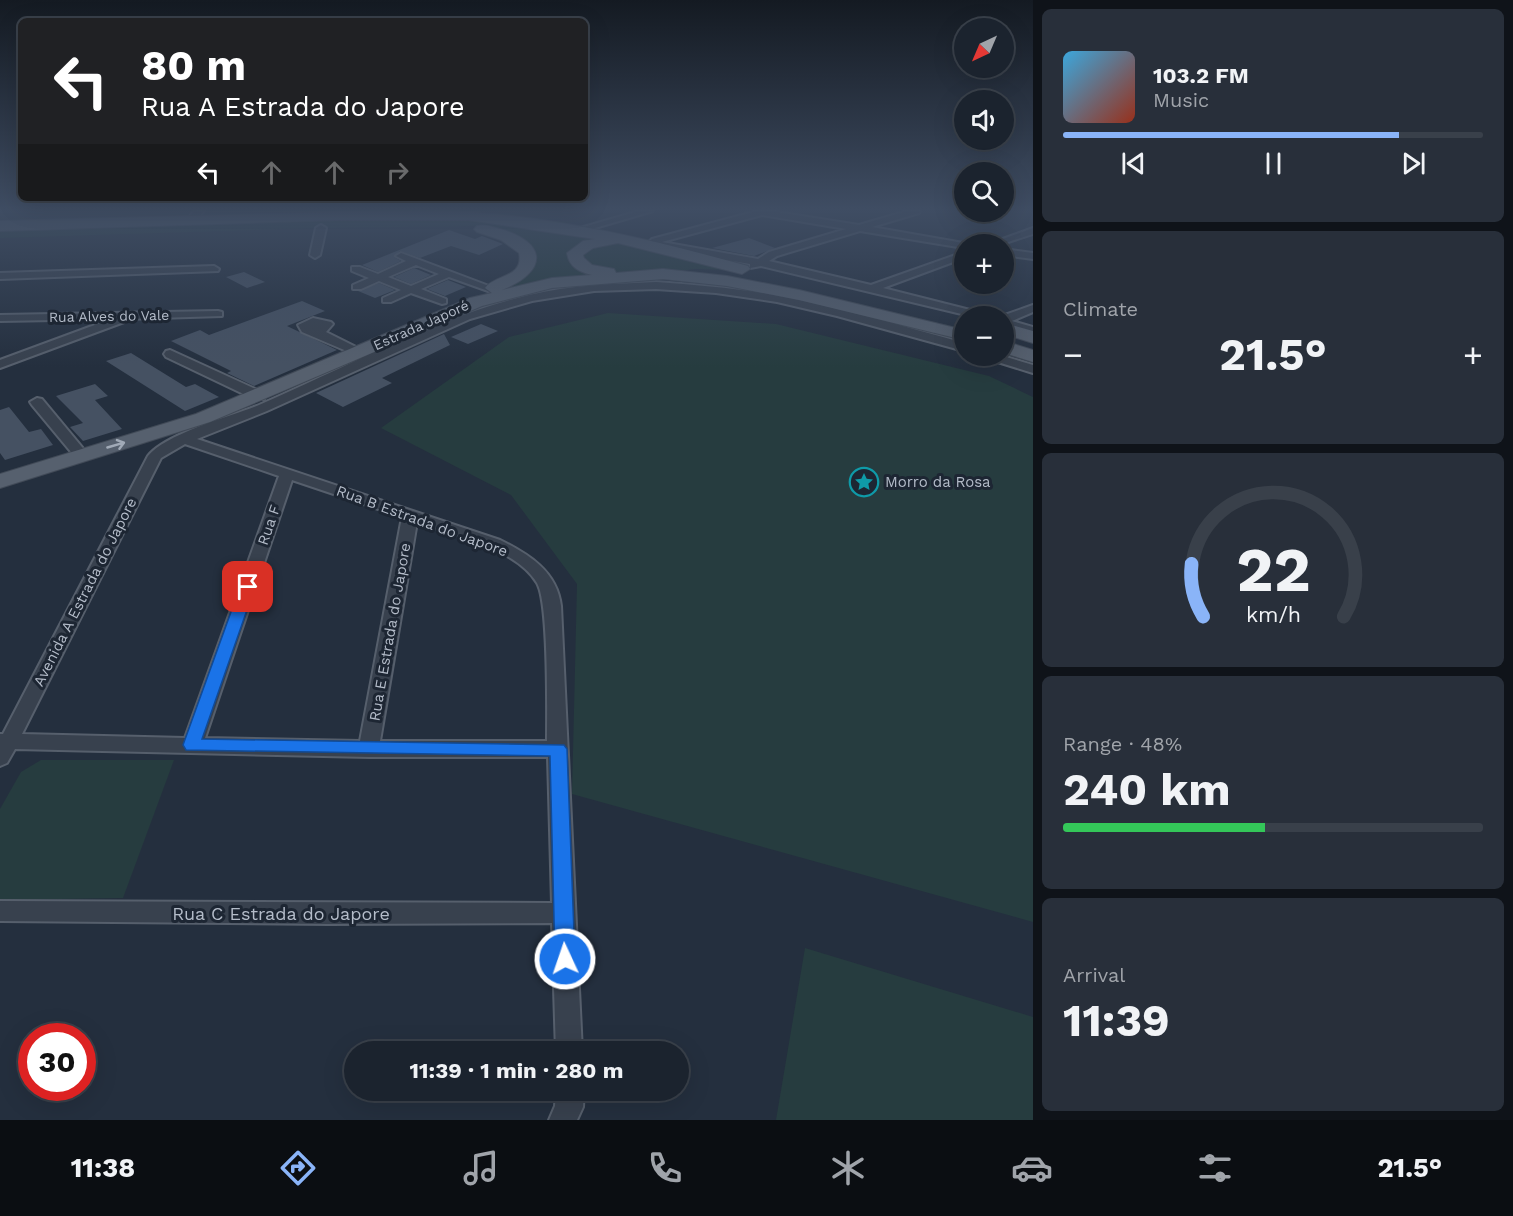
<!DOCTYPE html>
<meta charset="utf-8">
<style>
:root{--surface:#1b232e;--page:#282f3a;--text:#f1f3f6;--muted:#a0a4aa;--line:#39404a;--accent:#8ab4f8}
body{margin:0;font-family:"Work Sans",sans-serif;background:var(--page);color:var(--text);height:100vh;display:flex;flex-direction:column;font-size:22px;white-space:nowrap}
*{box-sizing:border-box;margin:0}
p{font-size:20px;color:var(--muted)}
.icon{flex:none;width:33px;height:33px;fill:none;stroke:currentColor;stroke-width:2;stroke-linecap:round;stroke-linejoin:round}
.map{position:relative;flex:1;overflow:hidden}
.panel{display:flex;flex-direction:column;gap:9px;padding:9px;background:#0f1319;width:480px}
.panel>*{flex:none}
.banner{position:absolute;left:18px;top:18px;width:570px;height:183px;border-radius:9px;box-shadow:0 6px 24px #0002,0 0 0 2px var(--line);background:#202124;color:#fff;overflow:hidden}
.needle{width:39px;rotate:224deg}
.buttons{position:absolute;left:954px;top:18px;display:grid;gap:12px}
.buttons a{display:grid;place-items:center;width:60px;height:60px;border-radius:50%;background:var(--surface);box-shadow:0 6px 24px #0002,0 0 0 2px var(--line);font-size:30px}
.speed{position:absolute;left:18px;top:1023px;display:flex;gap:12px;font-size:30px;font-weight:700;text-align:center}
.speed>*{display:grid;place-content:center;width:78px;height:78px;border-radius:50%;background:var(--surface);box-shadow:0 6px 24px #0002,0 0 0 2px var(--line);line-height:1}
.speed .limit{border:9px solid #d22;background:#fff;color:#111}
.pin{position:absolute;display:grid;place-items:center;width:51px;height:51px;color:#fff;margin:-26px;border-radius:12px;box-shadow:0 3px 9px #0006}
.me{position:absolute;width:66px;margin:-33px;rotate:357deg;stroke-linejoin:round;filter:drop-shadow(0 0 4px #0008)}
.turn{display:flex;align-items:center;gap:21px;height:126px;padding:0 24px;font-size:27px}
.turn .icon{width:78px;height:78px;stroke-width:2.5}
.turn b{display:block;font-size:42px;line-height:51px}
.lanes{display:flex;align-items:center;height:57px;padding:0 24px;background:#0003;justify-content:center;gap:30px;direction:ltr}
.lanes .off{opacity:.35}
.big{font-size:45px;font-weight:700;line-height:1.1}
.panel .tile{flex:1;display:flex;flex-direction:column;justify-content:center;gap:9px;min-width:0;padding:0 21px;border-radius:9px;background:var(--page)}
.panel .dial{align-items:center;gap:0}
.dial svg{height:156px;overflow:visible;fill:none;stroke:var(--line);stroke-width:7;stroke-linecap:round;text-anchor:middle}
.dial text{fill:var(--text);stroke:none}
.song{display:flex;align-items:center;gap:18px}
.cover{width:72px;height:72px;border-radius:9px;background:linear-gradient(135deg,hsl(200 70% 55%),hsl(10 70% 35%))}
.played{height:6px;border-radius:3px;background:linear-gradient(90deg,var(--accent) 80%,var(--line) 80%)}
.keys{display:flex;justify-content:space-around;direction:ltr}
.heat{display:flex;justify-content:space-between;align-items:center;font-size:33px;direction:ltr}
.charge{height:9px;border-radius:4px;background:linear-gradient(90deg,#34c759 48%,var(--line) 0)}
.trip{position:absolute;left:344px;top:1041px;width:345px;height:60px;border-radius:30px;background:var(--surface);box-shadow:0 6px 24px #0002,0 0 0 2px var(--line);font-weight:700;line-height:60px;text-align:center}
.dock{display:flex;height:96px;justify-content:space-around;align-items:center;background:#0b0e12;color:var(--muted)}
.dock .icon{width:42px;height:42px}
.dock .on{color:var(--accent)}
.dock b{font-size:27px;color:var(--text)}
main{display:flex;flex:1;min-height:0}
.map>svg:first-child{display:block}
.green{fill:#263c3f}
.building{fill:#455162}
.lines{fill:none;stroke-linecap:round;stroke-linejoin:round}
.street-casing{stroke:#565f6c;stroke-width:4}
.primary-casing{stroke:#414a57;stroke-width:2}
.street{fill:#38414e;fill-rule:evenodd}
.primary{fill:#56606e;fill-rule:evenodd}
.oneway{stroke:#a1aab7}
.route{fill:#1a73e8;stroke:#114b97;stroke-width:1.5}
.labels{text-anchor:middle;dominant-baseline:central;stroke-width:6;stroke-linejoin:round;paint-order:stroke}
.far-street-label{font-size:14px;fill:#b4bcc9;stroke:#1d2633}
.poi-label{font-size:15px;fill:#b4bcc9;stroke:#1d2633;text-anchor:start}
.street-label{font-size:15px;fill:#b4bcc9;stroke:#1d2633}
.near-street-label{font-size:18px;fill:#b4bcc9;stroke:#1d2633}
</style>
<main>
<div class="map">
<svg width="1033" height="1120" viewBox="0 0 1033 1120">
<rect width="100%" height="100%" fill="#242f3e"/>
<!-- green -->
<g class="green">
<polygon points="201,211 470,211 469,217 550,227 733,270 695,269 487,295 523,268 524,252 481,226 320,228 0,238 0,226 193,221"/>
<polygon points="608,313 776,324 989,376 1033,397 1033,922 572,794 577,584 511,495 381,428 509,337"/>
<polygon points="41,760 174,760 123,898 0,900 0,809 21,772"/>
<polygon points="805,948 1033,1017 1033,1120 776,1120"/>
</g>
<!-- building -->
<g class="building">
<polygon points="449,230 475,239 482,236 503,244 479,255 451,246 420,258 400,251 394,257 401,261 378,272 362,265"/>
<polygon points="749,238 775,248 754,256 712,248"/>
<polygon points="414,268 431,275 411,284 394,277"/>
<polygon points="244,272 265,282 247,288 226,277"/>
<polygon points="448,280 466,287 445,296 427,289"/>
<polygon points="379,283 395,290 375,298 358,291"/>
<polygon points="302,301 325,311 287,326 337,350 254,386 227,373 231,371 171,341 200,330 209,335"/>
<polygon points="481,324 498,331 468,344 451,337"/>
<polygon points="444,334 450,345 382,378 392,383 343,407 316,393"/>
<polygon points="131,353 186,387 195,384 219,397 185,411 106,361"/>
<polygon points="95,384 108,396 95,400 122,429 83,441 70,427 83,423 56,396"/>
<polygon points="9,407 29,432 41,429 53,445 5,460 0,453 0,410"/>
</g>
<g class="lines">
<!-- street casing -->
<g class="street-casing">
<g id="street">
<polygon points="194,211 204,211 194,223 188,223 186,221"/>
<polygon points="639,211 653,211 578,233 573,230"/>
<path d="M757 211H770L859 225 907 211H920L919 213 872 227 969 244H964V248L860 231 777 256 769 261 871 285 964 252V258L883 288 986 314 988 316H970L761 266 750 268V264L652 247 647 244 652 239ZM762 215 846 229 769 252 758 259 662 242Z"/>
<polygon points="321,225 326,228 320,255 315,258 310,255 316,228"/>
<polygon points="1033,228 1033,234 1002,244 989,244"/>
<polygon points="1004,249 1033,253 1033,259 1004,255"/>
<path d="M401 253 497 289 491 292 449 277 421 289 446 299V303L442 304 411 293 391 302H383V298L401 290 379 281 361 289H353V285L369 278 352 271V267H360L378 274 406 261 396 256ZM416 265 439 274 411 286 388 277Z"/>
<polygon points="214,266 219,269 218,271 0,279 0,273"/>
<path d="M656 282C697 285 738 288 778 296 841 308 903 326 964 343V351L837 316 777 302 716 293 656 289 594 291 532 301 470 319 267 411 197 439 500 540C528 554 557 571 561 606L582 1052H556L552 923 328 924 0 921V901L552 903 548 757H369L15 749 7 763 0 766V734H3L148 456C165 434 231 416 259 405 347 367 434 318 529 295 570 285 613 284 656 282ZM185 444 279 476 185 738 22 734 161 458ZM292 480 402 517 360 741 205 738ZM417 522C453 535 516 548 537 583 549 603 547 712 547 741H380Z"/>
<polygon points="1033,305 1033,312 1012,321 1033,327 1033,335 1004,326 1002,316"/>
<polygon points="218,311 222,312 222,316 125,319 124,322 0,368 0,360 111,319 0,321 0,315"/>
<polygon points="313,318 331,322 333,324 326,332 366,352 364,355 356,355 302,332 298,325"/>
<polygon points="170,350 264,393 266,396 264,399 254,399 166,357 164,354 166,351"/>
<polygon points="986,356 1003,356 1033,365 1033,373 988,359"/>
<polygon points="37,398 42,399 86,452 88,455 86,458 76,458 32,405 30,402"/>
<polygon points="556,1090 584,1090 583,1107 577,1120 549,1120 555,1106"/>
</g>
</g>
<!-- primary casing -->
<g class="primary-casing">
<g id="primary">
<path d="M338 212C382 212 427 208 470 212 565 219 657 241 748 266L750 269 742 274 618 243 593 248 583 255 584 258 592 265 614 269 616 273 663 269 727 276 799 290 964 330V340L799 300 727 286 663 279 552 288 482 306 210 422 0 488V474L196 414 470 298 492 293 485 288C496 274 524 278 519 253L501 240 477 232 474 229 477 226C485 224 492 227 500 229 549 243 547 272 502 290L552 278 592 275C579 272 569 267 567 253L583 241 595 239 469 220H338L0 231V221Z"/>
<polygon points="1004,323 1033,331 1033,343 1004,334"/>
<polygon points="1004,341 1033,350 1033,362 1004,353"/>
</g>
</g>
<!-- street -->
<use href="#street" class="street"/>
<!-- primary -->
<use href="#primary" class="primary"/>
</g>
<!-- one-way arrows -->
<defs><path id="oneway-shaft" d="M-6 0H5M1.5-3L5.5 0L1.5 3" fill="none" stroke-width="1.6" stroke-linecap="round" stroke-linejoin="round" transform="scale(1.5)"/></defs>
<use class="oneway" href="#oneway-shaft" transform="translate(116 445) rotate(-16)"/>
<!-- sky -->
<linearGradient id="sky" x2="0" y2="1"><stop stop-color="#141a22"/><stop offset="0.57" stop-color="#3f4d63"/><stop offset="1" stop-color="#3f4d63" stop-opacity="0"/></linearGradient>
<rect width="1033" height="367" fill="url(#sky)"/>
<!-- route -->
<polygon class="route" points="248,582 255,587 202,739 564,745 567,749 575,959 572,966 565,968 558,966 555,959 550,756 186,750 183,745 240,587"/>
<!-- icons -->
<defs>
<g id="sight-ring" transform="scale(1.5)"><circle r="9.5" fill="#1d2633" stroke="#0f9aa8" stroke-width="1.5"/><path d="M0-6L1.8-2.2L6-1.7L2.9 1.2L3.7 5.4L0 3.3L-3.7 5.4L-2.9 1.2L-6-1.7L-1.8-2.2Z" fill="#0f9aa8"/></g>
</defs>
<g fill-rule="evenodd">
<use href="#sight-ring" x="864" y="482"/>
</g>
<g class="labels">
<!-- far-street labels -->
<g class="far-street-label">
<text transform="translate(109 316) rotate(-1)">Rua Alves do Vale</text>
<text transform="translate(421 325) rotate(-24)">Estrada Japoré</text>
</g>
<!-- poi labels -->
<g class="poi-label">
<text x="885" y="482">Morro da Rosa</text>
</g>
<!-- street labels -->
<g class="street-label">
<text transform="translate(422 521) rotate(20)">Rua B Estrada do Japore</text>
<text transform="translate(269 525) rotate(-71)">Rua F</text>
<text transform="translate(85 592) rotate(-63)">Avenida A Estrada do Japore</text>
<text transform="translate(390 632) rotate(-80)">Rua E Estrada do Japore</text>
</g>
<!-- near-street labels -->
<g class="near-street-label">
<text x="281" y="913">Rua C Estrada do Japore</text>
</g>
</g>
</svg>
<div class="buttons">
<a><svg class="needle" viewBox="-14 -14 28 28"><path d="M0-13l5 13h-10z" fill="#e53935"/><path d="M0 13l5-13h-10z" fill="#a0a4aa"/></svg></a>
<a><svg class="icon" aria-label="sound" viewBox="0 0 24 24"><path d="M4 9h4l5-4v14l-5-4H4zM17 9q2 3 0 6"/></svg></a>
<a><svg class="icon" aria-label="search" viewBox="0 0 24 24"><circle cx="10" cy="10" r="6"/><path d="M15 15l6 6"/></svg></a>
<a>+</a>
<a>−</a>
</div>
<div class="speed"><div class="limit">30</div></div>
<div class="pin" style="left:248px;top:587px;background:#d93025"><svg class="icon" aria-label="arrive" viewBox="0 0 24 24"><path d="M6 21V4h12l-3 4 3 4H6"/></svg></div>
<svg class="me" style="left:565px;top:959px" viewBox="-20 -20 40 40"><circle r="17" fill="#1a73e8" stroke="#fff" stroke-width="3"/><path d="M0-11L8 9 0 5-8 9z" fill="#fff"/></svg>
<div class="trip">11:39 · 1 min · 280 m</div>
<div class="banner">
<div class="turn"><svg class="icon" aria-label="left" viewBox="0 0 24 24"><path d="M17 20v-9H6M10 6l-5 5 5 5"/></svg><div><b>80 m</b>Rua A Estrada do Japore</div></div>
<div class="lanes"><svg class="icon" aria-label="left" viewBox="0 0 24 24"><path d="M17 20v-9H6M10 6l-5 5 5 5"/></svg><svg class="icon off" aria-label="ahead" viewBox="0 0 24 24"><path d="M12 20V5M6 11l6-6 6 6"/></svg><svg class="icon off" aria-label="ahead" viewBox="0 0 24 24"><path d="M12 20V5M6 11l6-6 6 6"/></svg><svg class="icon off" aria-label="right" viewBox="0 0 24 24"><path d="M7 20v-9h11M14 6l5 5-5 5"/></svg></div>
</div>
</div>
<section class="panel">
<div class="tile">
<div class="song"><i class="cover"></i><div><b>103.2 FM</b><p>Music</p></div></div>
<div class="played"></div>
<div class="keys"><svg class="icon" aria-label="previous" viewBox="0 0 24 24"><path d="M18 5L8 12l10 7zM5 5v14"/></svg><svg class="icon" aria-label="pause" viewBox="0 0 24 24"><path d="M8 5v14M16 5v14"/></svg><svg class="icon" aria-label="next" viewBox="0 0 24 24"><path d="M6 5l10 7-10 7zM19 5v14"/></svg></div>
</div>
<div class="tile"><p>Climate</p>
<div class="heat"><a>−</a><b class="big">21.5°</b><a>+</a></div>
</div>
<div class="tile dial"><svg viewBox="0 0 100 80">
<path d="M14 69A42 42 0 1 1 86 69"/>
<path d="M14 69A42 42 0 0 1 8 42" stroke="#8ab4f8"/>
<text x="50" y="56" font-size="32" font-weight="700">22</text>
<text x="50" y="72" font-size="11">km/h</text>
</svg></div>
<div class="tile"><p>Range · 48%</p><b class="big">240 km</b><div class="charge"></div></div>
<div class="tile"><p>Arrival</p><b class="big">11:39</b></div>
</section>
</main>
<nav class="dock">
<b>11:38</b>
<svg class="icon on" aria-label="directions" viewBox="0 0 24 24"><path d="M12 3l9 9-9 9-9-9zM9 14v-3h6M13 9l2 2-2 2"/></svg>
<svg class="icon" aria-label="music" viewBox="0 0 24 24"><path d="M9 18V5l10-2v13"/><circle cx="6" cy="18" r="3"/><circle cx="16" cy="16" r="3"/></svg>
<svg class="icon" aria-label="phone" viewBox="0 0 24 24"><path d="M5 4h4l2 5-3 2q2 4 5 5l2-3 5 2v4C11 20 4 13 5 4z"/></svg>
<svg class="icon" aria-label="climate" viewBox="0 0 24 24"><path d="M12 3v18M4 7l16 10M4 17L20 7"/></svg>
<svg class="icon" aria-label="car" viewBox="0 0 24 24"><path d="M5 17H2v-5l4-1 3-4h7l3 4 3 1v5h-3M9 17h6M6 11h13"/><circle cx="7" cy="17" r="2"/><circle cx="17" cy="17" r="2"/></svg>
<svg class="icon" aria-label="filters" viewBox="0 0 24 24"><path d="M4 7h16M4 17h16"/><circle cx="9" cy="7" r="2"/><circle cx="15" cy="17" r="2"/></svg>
<b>21.5°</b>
</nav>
